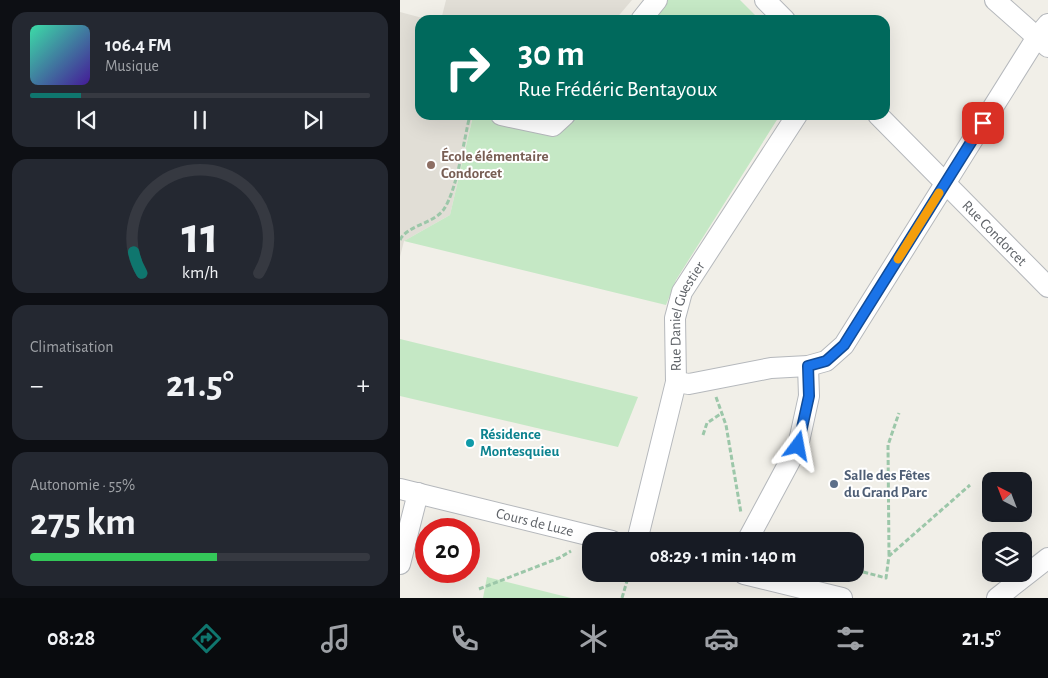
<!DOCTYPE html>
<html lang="fr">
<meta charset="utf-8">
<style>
:root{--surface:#171b24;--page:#242831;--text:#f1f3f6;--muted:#9ea1a6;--line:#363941;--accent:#0f766e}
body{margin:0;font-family:"Alegreya Sans",sans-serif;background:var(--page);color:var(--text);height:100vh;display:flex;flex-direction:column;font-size:19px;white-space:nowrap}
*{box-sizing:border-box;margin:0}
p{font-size:16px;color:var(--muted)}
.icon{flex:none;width:28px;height:28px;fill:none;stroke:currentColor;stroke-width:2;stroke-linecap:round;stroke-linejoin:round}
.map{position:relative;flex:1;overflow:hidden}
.side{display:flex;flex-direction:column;gap:12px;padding:12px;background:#0d0f14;width:400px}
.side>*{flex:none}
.guide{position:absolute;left:15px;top:15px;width:475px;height:105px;border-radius:15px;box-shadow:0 5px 20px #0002;background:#00695c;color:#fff;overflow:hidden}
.needle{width:32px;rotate:318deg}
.fabs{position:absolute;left:582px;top:472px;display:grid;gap:10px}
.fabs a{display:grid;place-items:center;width:50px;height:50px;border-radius:10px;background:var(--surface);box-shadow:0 5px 20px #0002;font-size:25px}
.speed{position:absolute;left:15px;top:518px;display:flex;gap:10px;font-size:25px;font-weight:700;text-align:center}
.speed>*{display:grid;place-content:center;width:65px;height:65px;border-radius:50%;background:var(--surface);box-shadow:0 5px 20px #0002;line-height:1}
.speed .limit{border:8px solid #d22;background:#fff;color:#111}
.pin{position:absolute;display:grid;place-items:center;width:42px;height:42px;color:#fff;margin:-21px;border-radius:10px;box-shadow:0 2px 8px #0006}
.me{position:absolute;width:55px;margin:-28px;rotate:13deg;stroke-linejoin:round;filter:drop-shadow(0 0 4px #0008)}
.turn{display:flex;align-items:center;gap:18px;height:105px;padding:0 20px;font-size:22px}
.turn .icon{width:65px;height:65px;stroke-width:2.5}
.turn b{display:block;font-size:35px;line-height:42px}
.big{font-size:38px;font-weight:700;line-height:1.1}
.side .tile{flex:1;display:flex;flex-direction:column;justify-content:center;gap:8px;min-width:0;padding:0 18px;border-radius:15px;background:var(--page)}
.side .dial{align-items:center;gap:0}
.dial svg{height:130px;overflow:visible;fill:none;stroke:var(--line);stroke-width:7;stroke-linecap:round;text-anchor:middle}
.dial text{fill:var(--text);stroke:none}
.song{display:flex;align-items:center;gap:15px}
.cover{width:60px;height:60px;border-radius:8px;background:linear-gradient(135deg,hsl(160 70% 55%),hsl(260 70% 35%))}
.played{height:5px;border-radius:2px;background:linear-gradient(90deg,var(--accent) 15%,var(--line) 15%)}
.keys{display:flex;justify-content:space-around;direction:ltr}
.heat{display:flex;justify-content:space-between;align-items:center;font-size:28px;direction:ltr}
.charge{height:8px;border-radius:4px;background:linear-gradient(90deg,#34c759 55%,var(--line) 0)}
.trip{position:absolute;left:182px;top:532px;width:282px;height:50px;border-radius:15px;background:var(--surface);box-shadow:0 5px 20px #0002;font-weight:700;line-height:50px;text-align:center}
.tab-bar{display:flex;height:80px;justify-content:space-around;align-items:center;background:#090b0e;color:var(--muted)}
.tab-bar .icon{width:35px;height:35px}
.tab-bar .on{color:var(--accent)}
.tab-bar b{font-size:22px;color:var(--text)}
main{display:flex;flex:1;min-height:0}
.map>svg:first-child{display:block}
.education{fill:#e1ded6}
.green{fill:#c5e8c5}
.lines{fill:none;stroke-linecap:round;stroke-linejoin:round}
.minor-casing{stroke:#b5b8bc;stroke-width:22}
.path{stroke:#9cc7a9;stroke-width:3;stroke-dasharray:5 2.5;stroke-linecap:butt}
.minor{stroke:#fff;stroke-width:20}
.route-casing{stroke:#114b97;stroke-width:12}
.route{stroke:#1a73e8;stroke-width:9}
.slow{stroke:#f59e0b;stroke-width:9}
.education-dot{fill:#8d6e63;stroke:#fff;stroke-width:2}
.culture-dot{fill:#0f9aa8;stroke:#fff;stroke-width:2}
.service-dot{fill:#5c6f8a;stroke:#fff;stroke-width:2}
.labels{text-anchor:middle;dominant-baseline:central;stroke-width:4;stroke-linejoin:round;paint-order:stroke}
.education-label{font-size:15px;font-weight:bold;fill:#785e54;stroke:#fff;text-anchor:start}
.street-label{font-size:15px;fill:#5f6368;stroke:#fff}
.culture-label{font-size:15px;font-weight:bold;fill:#0d838f;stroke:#fff;text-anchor:start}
.service-label{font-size:15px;font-weight:bold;fill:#4e5e75;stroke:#fff;text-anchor:start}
</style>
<main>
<section class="side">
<div class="tile">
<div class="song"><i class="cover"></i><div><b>106.4 FM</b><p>Musique</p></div></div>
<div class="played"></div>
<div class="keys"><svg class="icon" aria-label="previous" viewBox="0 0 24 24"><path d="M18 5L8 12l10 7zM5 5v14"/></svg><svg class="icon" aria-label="pause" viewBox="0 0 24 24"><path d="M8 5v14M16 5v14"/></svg><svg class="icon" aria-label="next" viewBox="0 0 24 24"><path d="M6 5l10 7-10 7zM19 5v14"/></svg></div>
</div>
<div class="tile dial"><svg viewBox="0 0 100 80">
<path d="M14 69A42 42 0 1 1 86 69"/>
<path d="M14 69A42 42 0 0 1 9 56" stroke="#0f766e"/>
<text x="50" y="56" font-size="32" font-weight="700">11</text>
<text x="50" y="72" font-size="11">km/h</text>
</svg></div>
<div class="tile"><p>Climatisation</p>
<div class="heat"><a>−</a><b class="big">21.5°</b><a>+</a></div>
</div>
<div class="tile"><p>Autonomie · 55%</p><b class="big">275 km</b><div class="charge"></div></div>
</section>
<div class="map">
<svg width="648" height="598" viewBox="0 0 648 598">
<rect width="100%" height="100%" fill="#f1efe8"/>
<!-- education -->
<g class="education">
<polygon points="46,0 232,0 215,20 41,20"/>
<polygon points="0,12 30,20 20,20 20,115 73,115 50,215 4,241 0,257"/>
</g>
<!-- green -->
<g class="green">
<polygon points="265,0 340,0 360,20 250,20"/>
<polygon points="174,115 380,115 276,280 266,305 4,241 50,215 73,116 158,135"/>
<polygon points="0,339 238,397 218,447 0,396"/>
<polygon points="87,577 171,598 83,598"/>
</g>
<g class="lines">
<!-- minor casing -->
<g class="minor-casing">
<g id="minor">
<polyline points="365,0 385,20"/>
<polyline points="595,0 648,47"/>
<polyline points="241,20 257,0"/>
<polyline points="101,115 153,126 165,115"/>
<path id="s1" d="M478 115 648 287"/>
<polyline points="276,382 289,384 371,368 408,366 426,361 444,345 637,37 648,24"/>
<path id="s2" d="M0 489 212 541"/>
<path id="s3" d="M237 541 276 382 275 318 282 292 397 115"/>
<polyline points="347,541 398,446 409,396 408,366"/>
<polyline points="0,564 18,493"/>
<polyline points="344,574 442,598"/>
<polyline points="597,598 648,558"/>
</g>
</g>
<!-- path -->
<g class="path">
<path d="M0 240C7 225 34 224 44 209 57 190 64 139 70 115"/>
<polyline points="316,397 326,425 341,513"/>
<polyline points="303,435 307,423 322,413"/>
<polyline points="423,541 423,540"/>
<polyline points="489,555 488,445 499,413"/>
<polyline points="456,570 486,578 489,556 570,485"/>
<polyline points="79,589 159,558 171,551"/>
<polyline points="222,598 229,574"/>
</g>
<!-- minor -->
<use href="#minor" class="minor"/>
</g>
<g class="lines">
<!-- route casing -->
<g class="route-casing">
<polyline id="route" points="398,446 409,396 408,366 426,361 444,345 583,123"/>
</g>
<!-- route -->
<use href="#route" class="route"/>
<!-- slow -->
<polyline class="slow" points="498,259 539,193"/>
</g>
<!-- markers -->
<circle class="education-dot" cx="31" cy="165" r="5"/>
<circle class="culture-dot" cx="70" cy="443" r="5"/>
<circle class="service-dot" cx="434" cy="484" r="5"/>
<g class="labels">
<!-- education labels -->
<g class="education-label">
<text x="41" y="156">École élémentaire<tspan x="41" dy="17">Condorcet</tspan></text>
</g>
<!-- street labels -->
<g class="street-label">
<text stroke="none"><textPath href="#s1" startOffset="166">Rue Condorcet</textPath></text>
<text stroke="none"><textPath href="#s3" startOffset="232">Rue Daniel Guestier</textPath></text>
<text stroke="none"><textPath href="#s2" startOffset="139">Cours de Luze</textPath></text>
</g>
<!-- culture labels -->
<g class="culture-label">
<text x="80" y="434">Résidence<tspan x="80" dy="17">Montesquieu</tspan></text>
</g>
<!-- service labels -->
<g class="service-label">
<text x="444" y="475">Salle des Fêtes<tspan x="444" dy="17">du Grand Parc</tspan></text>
</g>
</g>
</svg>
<div class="fabs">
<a><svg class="needle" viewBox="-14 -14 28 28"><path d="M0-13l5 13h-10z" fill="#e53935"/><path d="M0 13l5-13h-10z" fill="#9ea1a6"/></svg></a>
<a><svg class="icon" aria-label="layers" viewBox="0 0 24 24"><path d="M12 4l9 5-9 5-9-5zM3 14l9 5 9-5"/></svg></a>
</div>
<div class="speed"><div class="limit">20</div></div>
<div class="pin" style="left:583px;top:123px;background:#d93025"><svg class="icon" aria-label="arrive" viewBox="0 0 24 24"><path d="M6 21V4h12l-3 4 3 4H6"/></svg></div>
<svg class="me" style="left:398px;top:446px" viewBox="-20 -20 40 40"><path d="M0-17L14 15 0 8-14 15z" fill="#1a73e8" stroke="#fff" stroke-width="4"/></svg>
<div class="trip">08:29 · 1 min · 140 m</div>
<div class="guide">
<div class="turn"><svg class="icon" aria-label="right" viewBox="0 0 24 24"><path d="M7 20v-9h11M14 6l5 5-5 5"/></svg><div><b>30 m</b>Rue Frédéric Bentayoux</div></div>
</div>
</div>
</main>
<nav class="tab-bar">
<b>08:28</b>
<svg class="icon on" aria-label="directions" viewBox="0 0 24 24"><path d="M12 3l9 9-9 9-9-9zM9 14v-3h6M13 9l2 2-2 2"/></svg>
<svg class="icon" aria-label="music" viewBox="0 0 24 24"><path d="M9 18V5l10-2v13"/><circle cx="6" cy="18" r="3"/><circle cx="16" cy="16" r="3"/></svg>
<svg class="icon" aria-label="phone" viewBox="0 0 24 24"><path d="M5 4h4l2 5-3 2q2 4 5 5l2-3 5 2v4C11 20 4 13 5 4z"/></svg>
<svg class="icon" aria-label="climate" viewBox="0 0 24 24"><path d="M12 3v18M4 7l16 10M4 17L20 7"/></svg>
<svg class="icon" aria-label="car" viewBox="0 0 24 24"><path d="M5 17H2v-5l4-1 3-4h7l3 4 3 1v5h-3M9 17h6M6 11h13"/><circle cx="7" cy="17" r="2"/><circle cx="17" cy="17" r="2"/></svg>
<svg class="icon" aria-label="filters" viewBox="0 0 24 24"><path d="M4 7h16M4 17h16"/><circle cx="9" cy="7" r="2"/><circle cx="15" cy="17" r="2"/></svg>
<b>21.5°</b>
</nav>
